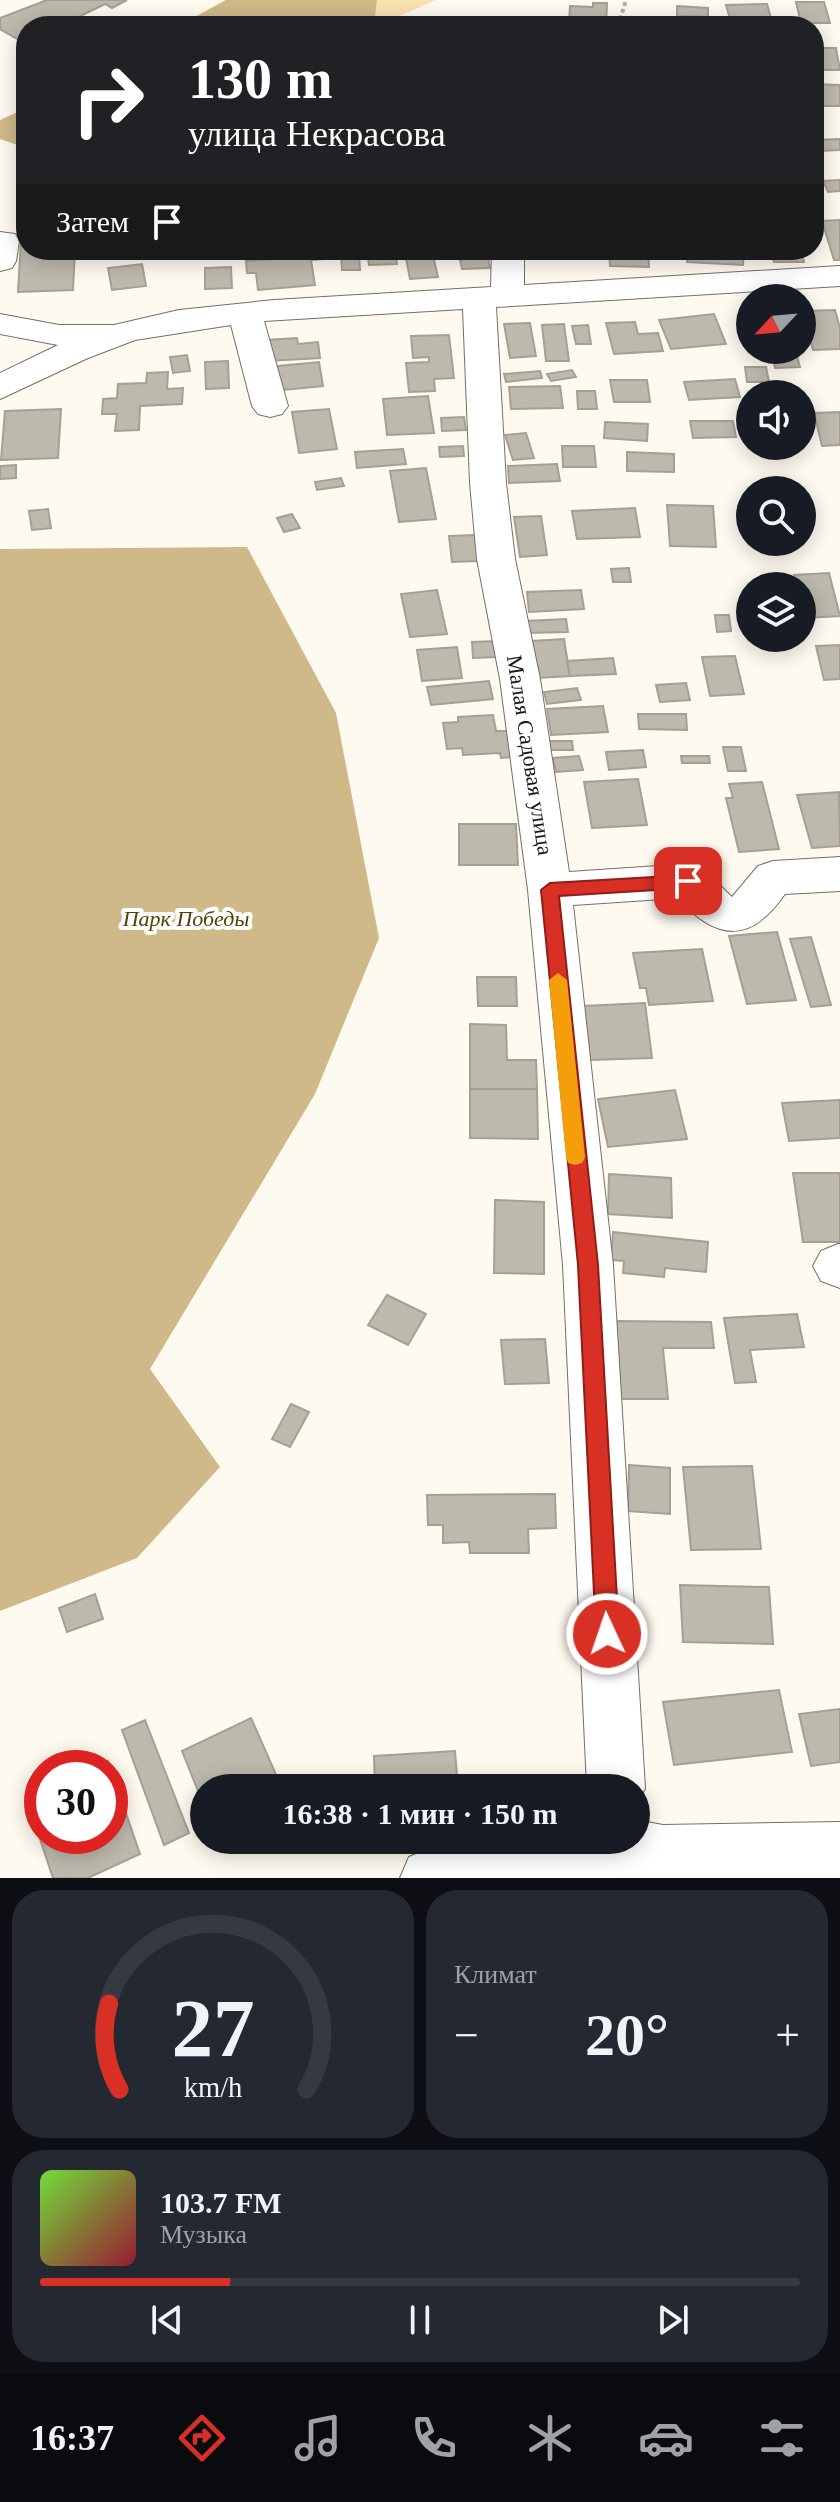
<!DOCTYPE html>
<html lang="ru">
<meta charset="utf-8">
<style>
:root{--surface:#171b24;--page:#242831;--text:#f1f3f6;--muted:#9ea1a6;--line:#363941;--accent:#d93025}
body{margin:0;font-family:"Times New Roman",serif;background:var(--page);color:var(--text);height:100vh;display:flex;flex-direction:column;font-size:30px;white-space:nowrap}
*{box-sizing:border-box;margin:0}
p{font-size:26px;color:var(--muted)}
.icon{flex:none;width:44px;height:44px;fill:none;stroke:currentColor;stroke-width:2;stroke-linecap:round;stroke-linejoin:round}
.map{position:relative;height:1878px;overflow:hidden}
.panel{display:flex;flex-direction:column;gap:12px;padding:12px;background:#0d0f14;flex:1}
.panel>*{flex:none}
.banner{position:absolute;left:16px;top:16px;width:808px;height:244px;border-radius:32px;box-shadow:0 4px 20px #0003;background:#202124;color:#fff;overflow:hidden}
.needle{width:52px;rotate:244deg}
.buttons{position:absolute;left:736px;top:284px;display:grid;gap:16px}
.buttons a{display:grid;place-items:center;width:80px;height:80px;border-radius:50%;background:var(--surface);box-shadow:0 4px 20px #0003;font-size:40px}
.speed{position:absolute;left:24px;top:1750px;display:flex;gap:16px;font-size:40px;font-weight:700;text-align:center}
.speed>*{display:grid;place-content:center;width:104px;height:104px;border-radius:50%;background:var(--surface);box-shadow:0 4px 20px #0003;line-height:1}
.speed .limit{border:12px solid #d22;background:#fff;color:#111}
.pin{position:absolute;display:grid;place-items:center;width:68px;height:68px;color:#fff;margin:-34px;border-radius:16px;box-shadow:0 4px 12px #0006}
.me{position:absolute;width:88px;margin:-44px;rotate:357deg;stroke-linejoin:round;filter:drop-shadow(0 0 6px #0008)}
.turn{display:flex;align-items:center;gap:28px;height:168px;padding:0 40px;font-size:36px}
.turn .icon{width:104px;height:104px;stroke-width:2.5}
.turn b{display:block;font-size:56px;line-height:68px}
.then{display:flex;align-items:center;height:76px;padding:0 40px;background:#0003;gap:16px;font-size:30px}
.big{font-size:60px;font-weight:600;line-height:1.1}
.panel .widget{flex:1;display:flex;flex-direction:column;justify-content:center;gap:12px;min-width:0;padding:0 28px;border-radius:32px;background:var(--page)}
.panel .dial{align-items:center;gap:0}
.dial svg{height:208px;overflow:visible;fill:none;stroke:var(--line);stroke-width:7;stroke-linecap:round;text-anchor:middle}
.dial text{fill:var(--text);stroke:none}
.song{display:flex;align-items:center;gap:24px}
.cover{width:96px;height:96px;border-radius:12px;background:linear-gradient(135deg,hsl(100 70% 55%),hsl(350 70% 35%))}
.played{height:8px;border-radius:4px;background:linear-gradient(90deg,var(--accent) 25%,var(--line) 25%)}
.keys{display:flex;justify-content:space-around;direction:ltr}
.heat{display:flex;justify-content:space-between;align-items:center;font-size:44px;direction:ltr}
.panel .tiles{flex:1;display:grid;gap:12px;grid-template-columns:1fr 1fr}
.widget:last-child{grid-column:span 2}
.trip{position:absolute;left:190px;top:1774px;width:460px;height:80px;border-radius:40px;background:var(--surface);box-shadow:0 4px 20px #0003;font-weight:600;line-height:80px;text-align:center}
.tabs{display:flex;height:128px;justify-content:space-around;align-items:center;background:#090b0e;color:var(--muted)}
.tabs .icon{width:56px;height:56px}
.tabs .active{color:var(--accent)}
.tabs b{font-size:36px;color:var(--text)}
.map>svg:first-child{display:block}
.green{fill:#fae2b1}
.forest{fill:#d0b988}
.building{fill:#beb9ad;stroke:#a59f94;stroke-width:2}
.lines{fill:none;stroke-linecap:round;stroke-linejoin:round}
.minor-casing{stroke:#757065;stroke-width:2}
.path{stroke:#b1ada5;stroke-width:4;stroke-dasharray:4 3;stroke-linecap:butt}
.minor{fill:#fff;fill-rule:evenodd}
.route{fill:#d93025;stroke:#8d1f18;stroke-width:2}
.slow{fill:#f59e0b}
.labels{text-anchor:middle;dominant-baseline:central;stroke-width:8;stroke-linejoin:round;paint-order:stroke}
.street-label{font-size:22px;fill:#191713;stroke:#fff}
.park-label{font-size:22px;font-style:italic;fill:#563e00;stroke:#fff}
</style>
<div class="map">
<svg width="840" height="1878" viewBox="0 0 840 1878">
<rect width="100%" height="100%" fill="#fffaf0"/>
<!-- green -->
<polygon class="green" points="226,0 436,0 377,26 178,26"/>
<!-- forest -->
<g class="forest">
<polygon points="226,0 377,0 374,26 178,26"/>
<polygon points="26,108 26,148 0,139 0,120"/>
<polygon points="247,547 336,713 379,938 315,1094 150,1369 220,1467 137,1558 0,1611 0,549"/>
</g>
<!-- building -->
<g class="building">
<polygon points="47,0 127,0 112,8 105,4 60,26 26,26 26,44 0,29 0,18"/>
<polygon points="796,2 824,2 830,23 801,23"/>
<polygon points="593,3 607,3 606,26 569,24 570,6 593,7"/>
<polygon points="767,4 773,25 732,26 726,5"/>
<polygon points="677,6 708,8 708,17 677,16"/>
<polygon points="814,48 836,48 840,70 814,70"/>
<polygon points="814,84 840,85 840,106 814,106"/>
<polygon points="840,139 840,150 820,151 816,140"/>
<polygon points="840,180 840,191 828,192 823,181"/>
<polygon points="840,220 840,260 834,260 822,221"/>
<polygon points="22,222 26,222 26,250 75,250 73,290 18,292"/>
<polygon points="288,250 321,250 323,259 311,260 315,285 258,290 256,273 247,273 246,261 289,258"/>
<polygon points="367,250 395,250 397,264 369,265"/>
<polygon points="458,250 486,250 490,268 462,269"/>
<polygon points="609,250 648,250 649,267 610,266"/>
<polygon points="689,250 744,250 743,265 687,262"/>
<polygon points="771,250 801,250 804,262 774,262"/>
<polygon points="432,251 438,277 410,279 405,253"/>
<polygon points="341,254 359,254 360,270 342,270"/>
<polygon points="142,264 146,286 112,290 108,268"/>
<polygon points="231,267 232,288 205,289 205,268"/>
<polygon points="835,310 840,328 840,349 813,350 802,311"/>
<polygon points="714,314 726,344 671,349 659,320"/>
<polygon points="635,322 638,334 658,333 663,351 614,354 606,323"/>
<polygon points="530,323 536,356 510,358 504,324"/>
<polygon points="564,324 569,361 546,361 542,325"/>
<polygon points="588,325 591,344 576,344 572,326"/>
<polygon points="449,335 454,378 434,379 435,391 409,392 406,363 429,362 429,357 413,358 411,336"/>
<polygon points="297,338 298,344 318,342 320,358 268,361 266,340"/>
<polygon points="796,353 800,367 775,368 772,354"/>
<polygon points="187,355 190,371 173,373 170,357"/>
<polygon points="228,361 229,388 206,389 205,362"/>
<polygon points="319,362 323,386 273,391 268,367"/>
<polygon points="745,367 766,367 769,382 747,382"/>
<polygon points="572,370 576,377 551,381 547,374"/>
<polygon points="540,371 542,378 506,382 504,374"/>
<polygon points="168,372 167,389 183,388 182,404 140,406 139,430 115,431 117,414 102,414 103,399 117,398 118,384 146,383 147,373"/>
<polygon points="735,379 740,397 689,400 684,382"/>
<polygon points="610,380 647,380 650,402 614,402"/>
<polygon points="560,386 563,408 511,409 509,387"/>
<polygon points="577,391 595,391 597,409 578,409"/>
<polygon points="428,396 434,433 387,435 383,399"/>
<polygon points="61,409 58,458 1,460 5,411"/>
<polygon points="329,409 337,449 299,453 292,412"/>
<polygon points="840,412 840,445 822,446 814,413"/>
<polygon points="464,417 466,430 442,431 441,418"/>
<polygon points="690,421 733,421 736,437 693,438"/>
<polygon points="605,422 648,424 647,441 604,438"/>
<polygon points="526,433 534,458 513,460 505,435"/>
<polygon points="463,446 464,456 440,457 439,447"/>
<polygon points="562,446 594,446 596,467 563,467"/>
<polygon points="403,449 406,464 357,468 355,452"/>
<polygon points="627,452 674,454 674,472 627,471"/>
<polygon points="557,464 560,481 509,483 508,466"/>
<polygon points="16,465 16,478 0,479 0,466"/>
<polygon points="426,468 436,519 399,522 390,471"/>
<polygon points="341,478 344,486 317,490 315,482"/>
<polygon points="667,505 713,506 716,547 670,546"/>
<polygon points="750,505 750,533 746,534 738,506"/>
<polygon points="635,508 640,537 577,539 572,511"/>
<polygon points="48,509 51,528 32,530 29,511"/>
<polygon points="292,514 300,528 284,532 277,518"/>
<polygon points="541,516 547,555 520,557 514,517"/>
<polygon points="475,535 478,561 452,562 449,536"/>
<polygon points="629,568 631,582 613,582 611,569"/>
<polygon points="829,573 840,616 805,618 802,586 797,586 794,575"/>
<polygon points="437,590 447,634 410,637 401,594"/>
<polygon points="581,590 584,609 529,612 527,592"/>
<polygon points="715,615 729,615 731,631 717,632"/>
<polygon points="566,619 568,632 528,633 526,621"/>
<polygon points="564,639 570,676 538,678 532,641"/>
<polygon points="496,641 498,657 473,658 472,642"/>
<polygon points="840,645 840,679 824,680 816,646"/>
<polygon points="457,647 462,678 422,681 417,650"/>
<polygon points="735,656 744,694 710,696 702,657"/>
<polygon points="613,658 616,674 570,676 567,661"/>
<polygon points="489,681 493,699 431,705 427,687"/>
<polygon points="686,683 690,700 660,702 656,685"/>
<polygon points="577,688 581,700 547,704 544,692"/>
<polygon points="603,706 608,732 551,735 547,709"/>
<polygon points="638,714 686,714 687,730 639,729"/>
<polygon points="493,715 496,731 510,731 514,757 501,758 500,753 463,755 462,748 447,749 443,723 458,722 458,717"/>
<polygon points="550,741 572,741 573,750 550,750"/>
<polygon points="723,747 741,747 746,771 728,771"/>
<polygon points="643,750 646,767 609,770 606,752"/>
<polygon points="579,756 583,770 556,772 553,758"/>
<polygon points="681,756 709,756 710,763 682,763"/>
<polygon points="638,779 647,825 592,828 584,782"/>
<polygon points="762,782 779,849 739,852 726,798 733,798 729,784"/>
<polygon points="839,792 840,846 812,848 797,795"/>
<polygon points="459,824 516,824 518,865 459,865"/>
<polygon points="777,932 796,1000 747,1004 729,936"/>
<polygon points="811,937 831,1005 811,1007 790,939"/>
<polygon points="702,949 713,1001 649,1005 646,988 640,988 633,953"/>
<polygon points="477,977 516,977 517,1006 478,1006"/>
<polygon points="645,1003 652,1058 590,1060 583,1006"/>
<polygon points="470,1024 506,1025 507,1060 536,1060 537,1089 470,1089"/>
<polygon points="470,1089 537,1089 538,1139 470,1138"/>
<polygon points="675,1090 687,1139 608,1147 598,1099"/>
<polygon points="840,1100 840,1138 789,1141 782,1103"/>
<polygon points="793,1173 840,1173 840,1242 803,1242"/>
<polygon points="609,1174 671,1178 672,1218 608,1214"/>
<polygon points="495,1200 544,1202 544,1274 494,1273"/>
<polygon points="613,1232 708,1242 706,1272 665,1268 664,1277 623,1273 624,1261 611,1260"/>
<polygon points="387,1295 426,1314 408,1345 368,1325"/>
<polygon points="797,1314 804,1347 750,1350 756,1382 735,1383 724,1318"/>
<polygon points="616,1321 711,1322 714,1348 663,1348 668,1399 621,1399"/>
<polygon points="545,1339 549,1383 505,1384 501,1340"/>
<polygon points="291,1404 309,1412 290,1447 272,1439"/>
<polygon points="629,1465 670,1468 670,1514 628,1511"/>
<polygon points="752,1466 761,1549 691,1550 683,1467"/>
<polygon points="555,1494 556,1528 528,1529 529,1553 470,1553 469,1542 443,1543 443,1525 428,1525 427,1495"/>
<polygon points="680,1585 769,1587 773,1644 683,1642"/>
<polygon points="95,1594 103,1619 67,1632 59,1608"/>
<polygon points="779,1690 792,1752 674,1765 663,1702"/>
<polygon points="840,1709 840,1762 811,1766 799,1714"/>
<polygon points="251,1718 282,1788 204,1788 204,1806 182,1751"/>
<polygon points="145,1720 189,1833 164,1845 122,1730"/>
<polygon points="455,1751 458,1788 375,1788 374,1756"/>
<polygon points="108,1761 140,1854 88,1878 53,1878 26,1797 42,1790 42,1836 110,1836 110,1768 93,1768"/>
</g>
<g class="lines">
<!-- minor casing -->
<g class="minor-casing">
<g id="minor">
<polygon points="0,232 15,234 19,241 16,261 12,268 0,271"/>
<path d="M492 250H524V285L840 266V286L496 307 506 483 515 559 540 679 569 872 688 864 703 869 732 897 758 866 773 861 840 857V891L785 894C751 943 717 942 678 898L573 905 613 1265 645 1788 636 1809V1788H587L563 1265 528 890 500 679 477 559 470 483 463 309 264 321 288 406 282 414 270 417 258 414 252 406 231 325 135 340 88 358 0 399V373L58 345 0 334V314L59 325H114L179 310 274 300 491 287Z"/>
<polygon points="838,1244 840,1244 840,1288 821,1281 813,1266 821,1251"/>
<polygon points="636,1820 663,1825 840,1822 840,1878 400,1878 409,1857 449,1840 636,1840"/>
</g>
</g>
<!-- path -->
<polyline class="path" points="618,26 626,0"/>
<!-- minor -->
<use href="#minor" class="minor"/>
</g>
<!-- route -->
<polygon class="route" points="688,875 697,881 688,888 559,896 598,1265 619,1634 616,1642 607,1646 599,1642 596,1634 578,1265 541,890 550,883"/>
<!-- slow -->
<polygon class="slow" points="558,973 567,980 585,1157 582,1163 575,1165 568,1163 566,1157 549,980"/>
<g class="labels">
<!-- street labels -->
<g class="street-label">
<text transform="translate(530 755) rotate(81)">Малая Садовая улица</text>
</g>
<!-- park labels -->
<g class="park-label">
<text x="186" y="918">Парк Победы</text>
</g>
</g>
</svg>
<div class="buttons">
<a><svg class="needle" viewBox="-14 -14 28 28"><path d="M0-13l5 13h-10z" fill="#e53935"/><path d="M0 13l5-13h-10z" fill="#9ea1a6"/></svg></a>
<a><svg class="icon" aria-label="sound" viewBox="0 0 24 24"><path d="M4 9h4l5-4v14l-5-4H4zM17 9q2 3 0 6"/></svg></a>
<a><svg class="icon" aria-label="search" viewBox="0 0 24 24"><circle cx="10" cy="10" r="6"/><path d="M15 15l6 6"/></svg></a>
<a><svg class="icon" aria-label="layers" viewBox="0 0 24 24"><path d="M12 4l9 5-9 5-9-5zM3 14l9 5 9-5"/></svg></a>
</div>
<div class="speed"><div class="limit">30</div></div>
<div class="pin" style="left:688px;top:881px;background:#d93025"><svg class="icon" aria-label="arrive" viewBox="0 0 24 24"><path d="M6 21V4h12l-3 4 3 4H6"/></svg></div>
<svg class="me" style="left:607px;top:1634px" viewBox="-20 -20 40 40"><circle r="17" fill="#d93025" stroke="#fff" stroke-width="3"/><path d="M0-11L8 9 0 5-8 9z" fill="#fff"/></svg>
<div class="trip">16:38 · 1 мин · 150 m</div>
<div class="banner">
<div class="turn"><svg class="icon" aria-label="right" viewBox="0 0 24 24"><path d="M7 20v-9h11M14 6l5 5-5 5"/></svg><div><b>130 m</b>улица Некрасова</div></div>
<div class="then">Затем<svg class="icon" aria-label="arrive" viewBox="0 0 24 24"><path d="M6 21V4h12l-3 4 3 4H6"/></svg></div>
</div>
</div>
<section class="panel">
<div class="tiles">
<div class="widget dial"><svg viewBox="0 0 100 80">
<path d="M14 69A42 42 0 1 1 86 69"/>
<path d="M14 69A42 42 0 0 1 10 36" stroke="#d93025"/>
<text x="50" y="56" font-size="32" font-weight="700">27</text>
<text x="50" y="72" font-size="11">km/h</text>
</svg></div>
<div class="widget"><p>Климат</p>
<div class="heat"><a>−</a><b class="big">20°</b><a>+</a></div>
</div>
<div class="widget">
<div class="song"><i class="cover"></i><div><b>103.7 FM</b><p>Музыка</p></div></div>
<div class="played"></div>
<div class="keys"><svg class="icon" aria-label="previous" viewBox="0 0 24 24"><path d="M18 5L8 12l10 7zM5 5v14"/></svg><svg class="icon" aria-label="pause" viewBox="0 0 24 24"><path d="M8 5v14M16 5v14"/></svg><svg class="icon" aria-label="next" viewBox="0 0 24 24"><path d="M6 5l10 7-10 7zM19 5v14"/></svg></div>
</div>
</div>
</section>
<nav class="tabs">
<b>16:37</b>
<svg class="icon active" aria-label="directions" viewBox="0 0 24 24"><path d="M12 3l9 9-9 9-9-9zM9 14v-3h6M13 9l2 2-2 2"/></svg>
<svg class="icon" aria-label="music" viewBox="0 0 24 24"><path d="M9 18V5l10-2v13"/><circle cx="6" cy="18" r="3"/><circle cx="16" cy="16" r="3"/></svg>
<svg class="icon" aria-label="phone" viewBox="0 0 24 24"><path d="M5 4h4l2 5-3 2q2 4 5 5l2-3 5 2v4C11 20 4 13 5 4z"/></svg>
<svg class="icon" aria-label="climate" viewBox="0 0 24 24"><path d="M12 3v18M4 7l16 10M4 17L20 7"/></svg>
<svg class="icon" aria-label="car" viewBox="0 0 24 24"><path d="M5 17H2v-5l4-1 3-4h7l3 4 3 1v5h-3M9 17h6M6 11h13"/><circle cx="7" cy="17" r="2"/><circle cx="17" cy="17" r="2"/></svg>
<svg class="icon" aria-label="filters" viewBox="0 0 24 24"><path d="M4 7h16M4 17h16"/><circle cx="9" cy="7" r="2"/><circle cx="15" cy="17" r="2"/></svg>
</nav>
